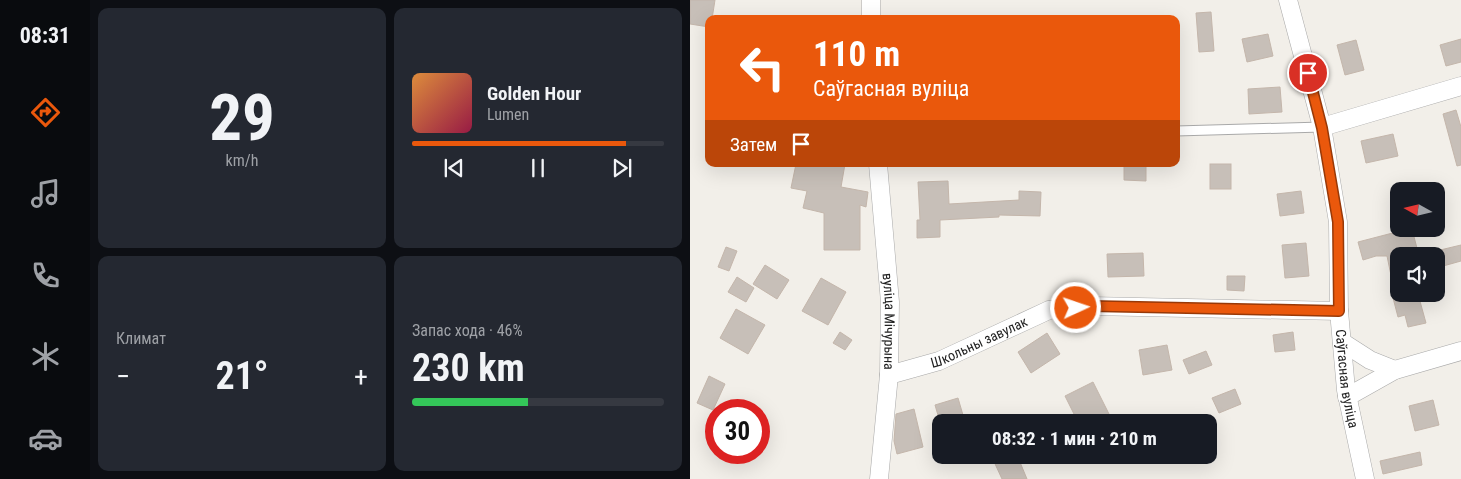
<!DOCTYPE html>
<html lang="ru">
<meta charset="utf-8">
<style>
:root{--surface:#171b24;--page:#242831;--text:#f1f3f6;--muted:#9ea1a6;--line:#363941;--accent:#ea580c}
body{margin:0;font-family:"Roboto Condensed",sans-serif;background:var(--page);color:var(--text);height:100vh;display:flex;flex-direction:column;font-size:19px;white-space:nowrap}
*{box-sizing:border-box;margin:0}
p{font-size:16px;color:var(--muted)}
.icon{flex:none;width:28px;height:28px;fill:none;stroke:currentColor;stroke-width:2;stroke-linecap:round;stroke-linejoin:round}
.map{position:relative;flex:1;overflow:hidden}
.drawer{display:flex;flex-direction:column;gap:8px;padding:8px;background:#0d0f14;width:600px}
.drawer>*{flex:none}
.guide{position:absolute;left:15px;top:15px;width:475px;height:152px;border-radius:10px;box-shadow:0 5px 20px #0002;background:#ea580c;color:#fff;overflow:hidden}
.needle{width:32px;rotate:278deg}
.tools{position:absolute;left:700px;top:182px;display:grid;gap:10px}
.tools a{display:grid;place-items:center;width:55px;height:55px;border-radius:10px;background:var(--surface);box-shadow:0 5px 20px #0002;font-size:25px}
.speed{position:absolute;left:15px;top:399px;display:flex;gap:10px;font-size:25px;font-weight:700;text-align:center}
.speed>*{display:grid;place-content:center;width:65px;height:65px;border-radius:50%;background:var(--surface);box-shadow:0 5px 20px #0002;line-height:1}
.speed .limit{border:8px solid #d22;background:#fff;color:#111}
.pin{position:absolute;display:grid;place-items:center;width:42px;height:42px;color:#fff;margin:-21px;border:2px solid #fff;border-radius:50%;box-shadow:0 1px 5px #0007}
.me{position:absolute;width:55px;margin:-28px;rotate:87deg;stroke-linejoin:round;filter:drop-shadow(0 0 4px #0008)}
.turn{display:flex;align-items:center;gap:18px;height:105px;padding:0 25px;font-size:22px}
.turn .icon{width:65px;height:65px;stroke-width:2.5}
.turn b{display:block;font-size:35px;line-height:42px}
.then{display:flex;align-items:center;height:48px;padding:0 25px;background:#0003;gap:10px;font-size:19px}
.big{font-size:38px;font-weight:700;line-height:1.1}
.drawer .widget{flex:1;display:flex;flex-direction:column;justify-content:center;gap:8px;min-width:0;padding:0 18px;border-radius:10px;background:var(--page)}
.drawer .dial{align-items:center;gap:0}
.dial b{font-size:65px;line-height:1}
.song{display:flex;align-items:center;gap:15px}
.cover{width:60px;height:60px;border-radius:8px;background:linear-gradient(135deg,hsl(30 70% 55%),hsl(340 70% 35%))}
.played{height:5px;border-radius:2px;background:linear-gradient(90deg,var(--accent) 85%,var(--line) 85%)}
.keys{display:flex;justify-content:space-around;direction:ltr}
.heat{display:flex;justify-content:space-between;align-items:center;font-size:28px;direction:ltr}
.charge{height:8px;border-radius:4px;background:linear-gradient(90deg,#34c759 46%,var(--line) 0)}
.drawer .tiles{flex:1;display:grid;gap:8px;grid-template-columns:repeat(2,1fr)}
.trip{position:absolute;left:242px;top:414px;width:285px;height:50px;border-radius:10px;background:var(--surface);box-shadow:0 5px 20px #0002;font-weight:700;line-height:50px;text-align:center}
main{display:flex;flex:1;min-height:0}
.tabs{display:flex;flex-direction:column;width:90px;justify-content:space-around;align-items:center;background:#090b0e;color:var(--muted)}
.tabs .icon{width:35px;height:35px}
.tabs .selected{color:var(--accent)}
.tabs b{font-size:22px;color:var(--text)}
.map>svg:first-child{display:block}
.building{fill:#c7bfb8;stroke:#c4b6ab}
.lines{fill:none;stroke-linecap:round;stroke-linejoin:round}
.lane-casing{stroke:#a9a9a9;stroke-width:11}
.street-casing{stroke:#a9a9a9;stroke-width:19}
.lane{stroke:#fff;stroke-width:9}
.street{stroke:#fff;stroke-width:18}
.route-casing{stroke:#983908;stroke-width:12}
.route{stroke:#ea580c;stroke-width:9}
.labels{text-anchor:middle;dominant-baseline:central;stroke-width:4;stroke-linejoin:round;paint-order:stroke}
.street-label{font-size:14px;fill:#222;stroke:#fff}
</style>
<main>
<nav class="tabs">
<b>08:31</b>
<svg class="icon selected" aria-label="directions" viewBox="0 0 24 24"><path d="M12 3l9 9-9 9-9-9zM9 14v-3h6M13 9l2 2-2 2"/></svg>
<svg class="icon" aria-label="music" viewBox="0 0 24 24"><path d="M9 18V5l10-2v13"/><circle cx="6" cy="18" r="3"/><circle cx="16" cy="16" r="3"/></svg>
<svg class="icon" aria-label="phone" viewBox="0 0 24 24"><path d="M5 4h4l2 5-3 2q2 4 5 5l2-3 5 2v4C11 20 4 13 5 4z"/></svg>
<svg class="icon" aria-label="climate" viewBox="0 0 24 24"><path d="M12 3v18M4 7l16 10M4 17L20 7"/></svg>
<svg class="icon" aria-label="car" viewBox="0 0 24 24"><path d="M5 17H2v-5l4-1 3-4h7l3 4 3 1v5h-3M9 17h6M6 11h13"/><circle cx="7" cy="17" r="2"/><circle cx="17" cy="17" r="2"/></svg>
</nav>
<section class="drawer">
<div class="tiles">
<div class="widget dial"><b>29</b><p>km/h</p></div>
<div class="widget">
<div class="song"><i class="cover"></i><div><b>Golden Hour</b><p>Lumen</p></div></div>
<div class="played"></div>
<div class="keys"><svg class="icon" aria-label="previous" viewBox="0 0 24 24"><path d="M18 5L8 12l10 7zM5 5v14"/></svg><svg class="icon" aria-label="pause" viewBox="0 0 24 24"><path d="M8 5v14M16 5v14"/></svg><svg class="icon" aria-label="next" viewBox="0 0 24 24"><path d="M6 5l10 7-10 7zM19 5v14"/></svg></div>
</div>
<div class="widget"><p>Климат</p>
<div class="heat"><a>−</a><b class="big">21°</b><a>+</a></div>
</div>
<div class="widget"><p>Запас хода · 46%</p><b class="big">230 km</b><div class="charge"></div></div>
</div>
</section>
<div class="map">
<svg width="771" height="479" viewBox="0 0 771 479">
<rect width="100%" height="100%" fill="#f2efe9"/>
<!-- building -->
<g class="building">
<polygon points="0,0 25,0 22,19 19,19 19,27 0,24"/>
<polygon points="521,12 524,51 509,52 506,13"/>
<polygon points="578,34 583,56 557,62 552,39"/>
<polygon points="771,39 771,62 756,66 750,45"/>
<polygon points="666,40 674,70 655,75 647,45"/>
<polygon points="590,87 592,112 559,114 558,89"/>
<polygon points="766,110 771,127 771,165 767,166 753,114"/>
<polygon points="703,134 708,156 676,163 671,141"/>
<polygon points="106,164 155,164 151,187 178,192 176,207 170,205 170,250 134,250 134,213 113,208 117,191 101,188"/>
<polygon points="434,164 456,164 456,181 434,180"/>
<rect x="520" y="164" width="21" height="25"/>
<polygon points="258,181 259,204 329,200 329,191 351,192 350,216 309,215 309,217 250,220 250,237 227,238 227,220 230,220 228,182"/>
<polygon points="611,191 614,213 590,216 587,194"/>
<polygon points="718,229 722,229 729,256 709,256 709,285 703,285 697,256 686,256 673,260 668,242"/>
<polygon points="616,243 619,276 595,278 592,245"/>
<polygon points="771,245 771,261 746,268 746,251"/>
<polygon points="36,247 47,251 39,271 28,267"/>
<polygon points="453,253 454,276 418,277 417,254"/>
<polygon points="75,265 99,280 87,299 63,284"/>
<polygon points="537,276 555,276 554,291 537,290"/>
<polygon points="47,277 64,288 56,302 38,292"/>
<polygon points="131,278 156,292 138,325 112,311"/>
<polygon points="702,294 728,294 736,323 718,327 715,315 708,317"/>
<polygon points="46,309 75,325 58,354 30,338"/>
<polygon points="150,332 162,340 155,350 143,343"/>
<polygon points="603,332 605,350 585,352 583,335"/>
<polygon points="357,333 370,354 341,373 328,352"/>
<polygon points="477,345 482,370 453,375 449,350"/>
<polygon points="516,351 522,365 499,374 493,360"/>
<polygon points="19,376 35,384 23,410 7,403"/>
<polygon points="403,382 423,422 388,422 375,396"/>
<polygon points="545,389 551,404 529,413 522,398"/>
<polygon points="268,398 275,422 250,422 245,405"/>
<polygon points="743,400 749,425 725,431 719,406"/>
<polygon points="224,409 233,447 207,454 204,441 206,414"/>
<polygon points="730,452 732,465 693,474 690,461"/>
<polygon points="301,455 327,455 337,479 312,479"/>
</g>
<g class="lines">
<!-- lane casing -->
<g class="lane-casing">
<polyline id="lane" points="486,131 632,127"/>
</g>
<!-- street casing -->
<g class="street-casing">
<g id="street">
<path id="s1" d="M598 0 632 127 648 222 649 311 656 390 675 479"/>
<polyline points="181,19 181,0"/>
<polyline points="632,127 771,86"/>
<path id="s2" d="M188 164 200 302 199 375 189 479"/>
<polyline points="652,342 680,360 705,370"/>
<path id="s3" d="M199 375 249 361 359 310 400 306 649 311"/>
<polyline points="657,397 705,370 771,351"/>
</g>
</g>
<!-- lane -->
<use href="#lane" class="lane"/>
<!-- street -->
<use href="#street" class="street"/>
</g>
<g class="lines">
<!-- route casing -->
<g class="route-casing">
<polyline id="route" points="386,308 400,306 649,311 648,222 632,128 618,73"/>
</g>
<!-- route -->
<use href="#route" class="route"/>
</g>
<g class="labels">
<!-- street labels -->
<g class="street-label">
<text stroke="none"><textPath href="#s2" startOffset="158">вуліца Мічурына</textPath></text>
<text stroke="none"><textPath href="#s3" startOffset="96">Школьны завулак</textPath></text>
<text stroke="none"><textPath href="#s1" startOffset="385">Саўгасная вуліца</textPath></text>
</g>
</g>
</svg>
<div class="tools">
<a><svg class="needle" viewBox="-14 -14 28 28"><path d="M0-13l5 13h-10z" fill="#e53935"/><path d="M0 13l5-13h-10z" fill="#9ea1a6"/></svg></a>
<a><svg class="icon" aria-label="sound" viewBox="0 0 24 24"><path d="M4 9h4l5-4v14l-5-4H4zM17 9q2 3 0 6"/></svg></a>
</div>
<div class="speed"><div class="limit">30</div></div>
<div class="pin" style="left:618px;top:73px;background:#d93025"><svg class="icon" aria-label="arrive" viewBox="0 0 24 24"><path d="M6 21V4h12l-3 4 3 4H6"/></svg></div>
<svg class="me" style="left:386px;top:308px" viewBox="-20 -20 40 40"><circle r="17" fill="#ea580c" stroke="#fff" stroke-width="3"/><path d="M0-11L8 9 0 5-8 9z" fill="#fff"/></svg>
<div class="trip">08:32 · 1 мин · 210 m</div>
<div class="guide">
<div class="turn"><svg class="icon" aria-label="left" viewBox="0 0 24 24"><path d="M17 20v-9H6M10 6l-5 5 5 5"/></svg><div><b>110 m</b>Саўгасная вуліца</div></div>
<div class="then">Затем<svg class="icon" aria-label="arrive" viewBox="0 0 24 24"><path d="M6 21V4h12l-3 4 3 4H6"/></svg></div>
</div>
</div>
</main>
